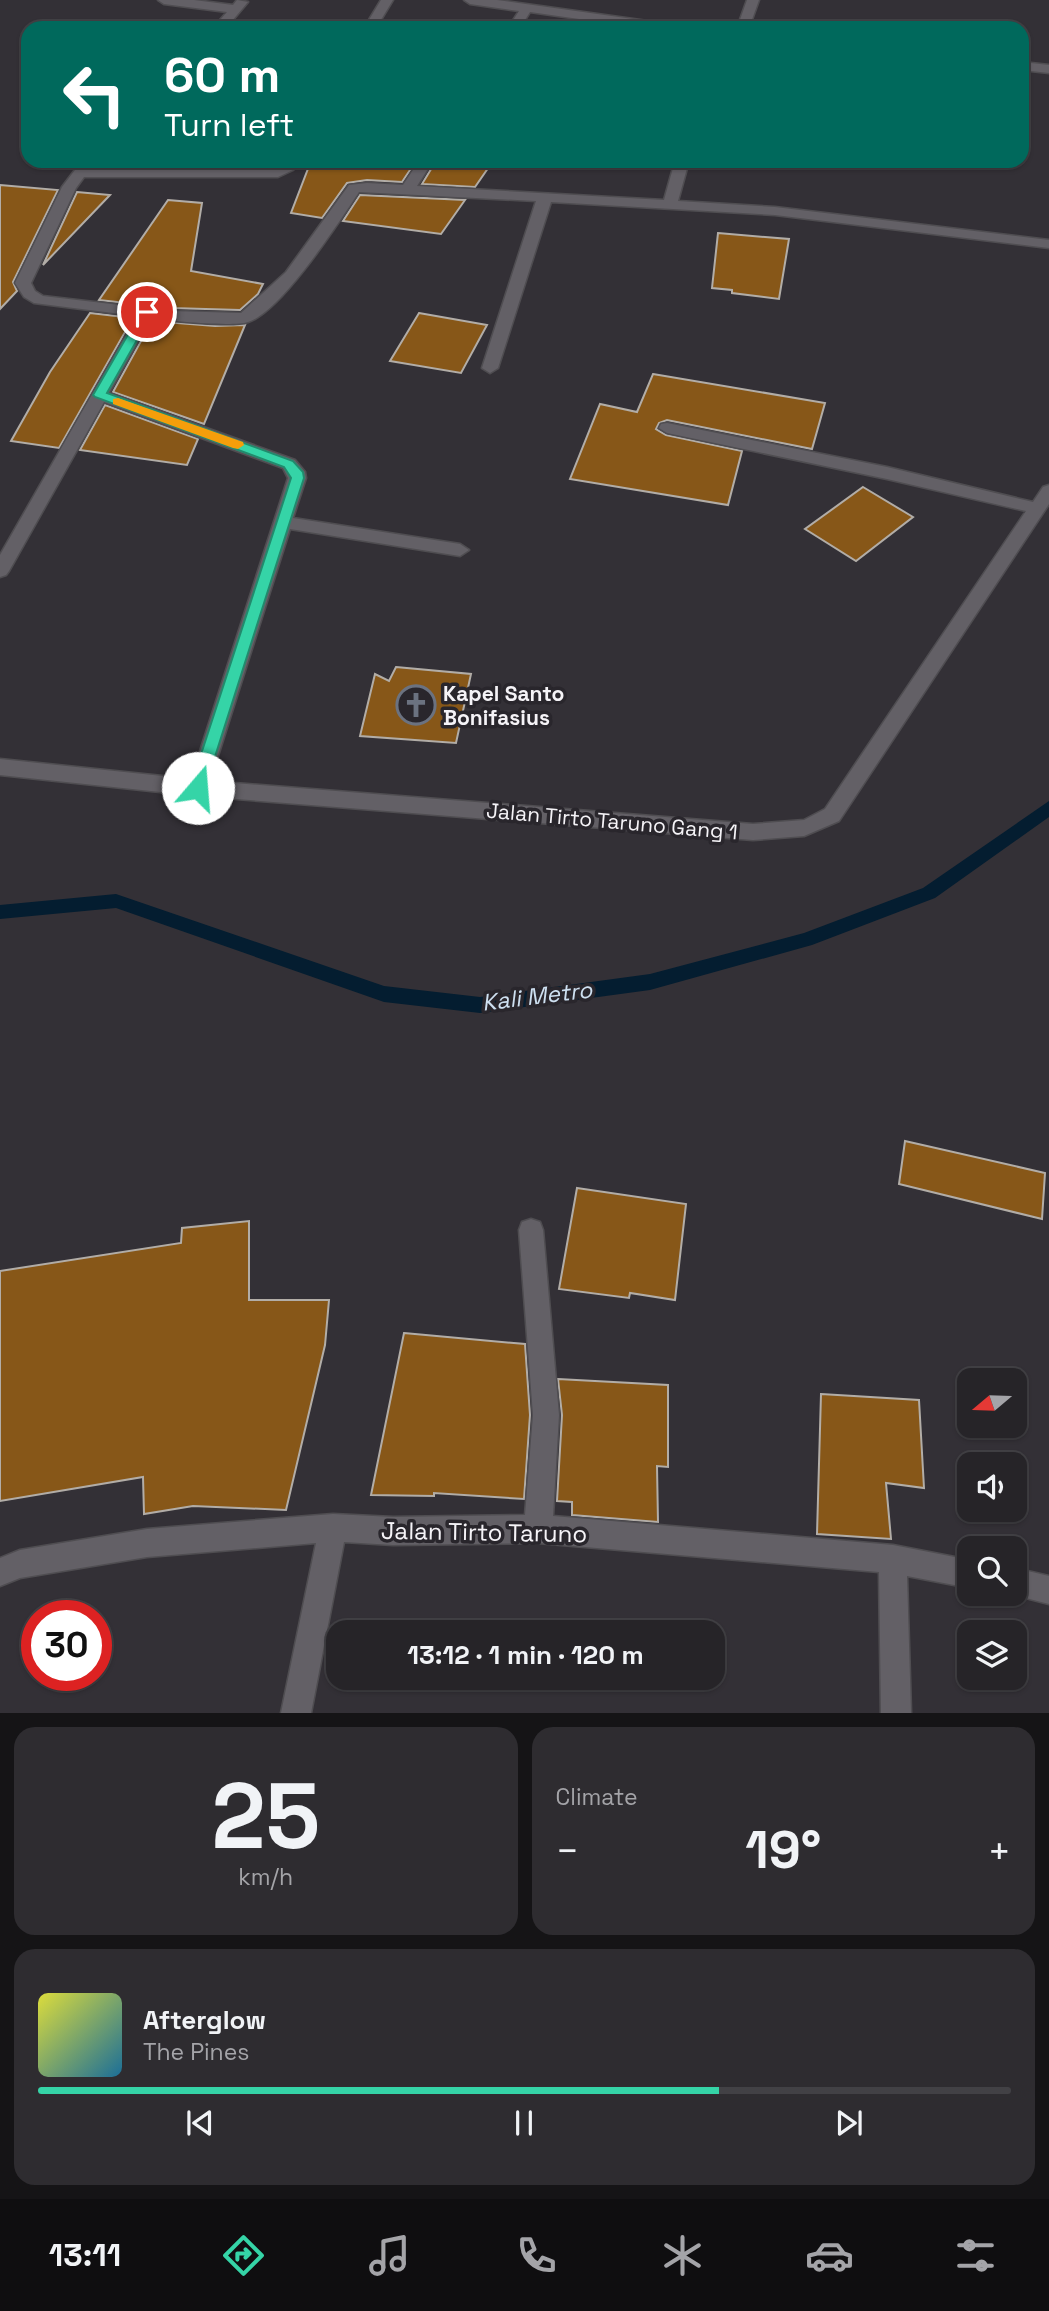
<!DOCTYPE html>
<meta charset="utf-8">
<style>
:root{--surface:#262428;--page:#2e2c30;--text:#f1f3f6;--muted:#a4a4a8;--line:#424145;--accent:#35d4a7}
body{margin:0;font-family:"Space Grotesk",sans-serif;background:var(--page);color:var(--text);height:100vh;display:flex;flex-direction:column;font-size:26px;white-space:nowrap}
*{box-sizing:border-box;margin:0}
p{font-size:23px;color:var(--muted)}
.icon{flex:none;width:38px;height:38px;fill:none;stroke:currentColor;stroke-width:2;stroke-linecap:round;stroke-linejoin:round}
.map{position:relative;height:1713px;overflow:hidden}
.details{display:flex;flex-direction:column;gap:14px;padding:14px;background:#151416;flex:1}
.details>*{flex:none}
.hud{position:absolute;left:21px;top:21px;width:1008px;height:147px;border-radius:21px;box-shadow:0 2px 5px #0004,0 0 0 2px var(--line);background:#00695c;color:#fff;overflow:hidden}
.needle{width:46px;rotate:251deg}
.buttons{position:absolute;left:957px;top:1368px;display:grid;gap:14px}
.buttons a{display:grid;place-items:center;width:70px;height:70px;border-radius:14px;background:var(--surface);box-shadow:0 2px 5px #0004,0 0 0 2px var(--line);font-size:35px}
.speed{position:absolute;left:21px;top:1600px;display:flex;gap:14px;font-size:35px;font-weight:700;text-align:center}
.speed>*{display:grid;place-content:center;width:91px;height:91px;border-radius:50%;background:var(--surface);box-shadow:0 2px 5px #0004,0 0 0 2px var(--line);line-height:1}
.speed .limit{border:10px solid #d22;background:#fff;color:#111}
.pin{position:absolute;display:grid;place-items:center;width:60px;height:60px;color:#fff;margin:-30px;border:4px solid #fff;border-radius:50%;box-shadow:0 2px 7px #0007}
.me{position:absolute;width:77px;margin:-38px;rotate:18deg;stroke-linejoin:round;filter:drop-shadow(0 0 5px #0008)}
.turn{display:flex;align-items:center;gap:24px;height:147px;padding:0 28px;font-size:32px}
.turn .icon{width:91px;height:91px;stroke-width:2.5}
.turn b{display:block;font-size:49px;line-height:60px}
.big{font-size:52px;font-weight:700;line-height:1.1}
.details .tile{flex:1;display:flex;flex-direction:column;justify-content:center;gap:10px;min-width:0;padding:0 24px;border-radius:21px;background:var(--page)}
.details .dial{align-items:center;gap:0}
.dial b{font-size:91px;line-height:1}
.song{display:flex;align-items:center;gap:21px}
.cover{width:84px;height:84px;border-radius:10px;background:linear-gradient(135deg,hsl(60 70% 55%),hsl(200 70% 35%))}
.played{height:7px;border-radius:4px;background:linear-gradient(90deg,var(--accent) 70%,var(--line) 70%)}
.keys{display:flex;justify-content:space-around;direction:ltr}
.heat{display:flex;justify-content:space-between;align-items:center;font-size:38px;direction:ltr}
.details .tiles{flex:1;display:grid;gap:14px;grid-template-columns:1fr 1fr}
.tile:last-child{grid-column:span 2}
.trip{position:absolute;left:326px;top:1620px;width:399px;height:70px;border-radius:21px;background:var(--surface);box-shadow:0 2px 5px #0004,0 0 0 2px var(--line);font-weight:700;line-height:70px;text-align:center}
.tab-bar{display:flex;height:112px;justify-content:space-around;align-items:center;background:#0f0e10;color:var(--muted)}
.tab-bar .icon{width:49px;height:49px}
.tab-bar .on{color:var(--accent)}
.tab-bar b{font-size:32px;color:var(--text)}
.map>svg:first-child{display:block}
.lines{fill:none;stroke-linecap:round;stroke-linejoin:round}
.stream{fill:#041d30;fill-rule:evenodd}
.building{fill:#875718;stroke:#b2ada7;stroke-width:2}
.minor-casing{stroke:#4f4d51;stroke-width:3}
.minor{fill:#636066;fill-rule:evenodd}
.route{fill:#35d4a7;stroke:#228a6d;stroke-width:2}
.slow{fill:#f59e0b}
.labels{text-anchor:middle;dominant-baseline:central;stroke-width:7;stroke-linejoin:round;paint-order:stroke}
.poi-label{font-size:21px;font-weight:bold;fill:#f5f3f7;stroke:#29262c;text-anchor:start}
.street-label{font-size:21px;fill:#f5f3f7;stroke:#29262c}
.water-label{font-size:23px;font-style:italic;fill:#cee0f1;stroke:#29262c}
.near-street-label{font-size:24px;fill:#f5f3f7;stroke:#29262c}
</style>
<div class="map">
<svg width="1049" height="1713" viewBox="0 0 1049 1713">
<rect width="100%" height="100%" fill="#333036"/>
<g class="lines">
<!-- stream -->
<polygon class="stream" points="1049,801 1049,817 935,898 812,945 650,990 480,1013 384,1002 116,908 0,919 0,905 116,894 384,986 480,997 650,974 804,933 923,888"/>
</g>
<!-- building -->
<g class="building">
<polygon points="311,161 416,161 402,182 367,180 347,183 322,218 291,213"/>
<polygon points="436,161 493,161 475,187 422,184"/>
<polygon points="0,185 58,190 13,282 17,291 0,309"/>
<polygon points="77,192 110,195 43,265"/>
<polygon points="360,195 465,200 441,234 343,221"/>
<polygon points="168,200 202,203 191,271 263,284 258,294 240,310 171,308 99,300"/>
<polygon points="718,233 789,239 779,299 732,293 732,290 712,288"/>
<polygon points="90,313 133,318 59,448 11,441 50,372"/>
<polygon points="419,313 487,325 461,373 390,361"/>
<polygon points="152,321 215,326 245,325 204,424 113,392"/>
<polygon points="653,374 825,403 812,449 667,420 659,423 656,429 666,435 742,451 728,505 570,479 600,404 637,412"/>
<polygon points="105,405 198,439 187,465 80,450"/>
<polygon points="863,487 913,517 856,561 805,529"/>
<polygon points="396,667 471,674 456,743 360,736 375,674 389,681"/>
<polygon points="905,1141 1045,1173 1042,1219 899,1184"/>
<polygon points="577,1188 686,1204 675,1300 630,1293 629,1298 559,1289"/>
<polygon points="249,1221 249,1300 329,1300 325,1345 286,1510 193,1506 144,1514 143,1477 0,1501 0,1271 181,1243 182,1228"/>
<polygon points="404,1333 525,1344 530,1415 524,1499 434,1493 434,1496 371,1495"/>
<polygon points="558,1379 668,1385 668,1467 657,1466 658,1522 572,1515 572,1502 557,1501 562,1415"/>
<polygon points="821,1394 919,1400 924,1488 886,1483 891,1539 817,1534"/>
</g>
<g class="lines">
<!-- minor casing -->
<g class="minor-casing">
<g id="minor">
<polygon points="158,0 194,0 233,5 237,0 248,2 226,28 213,28 227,12 164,4"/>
<polygon points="381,0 393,0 376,28 364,28"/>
<polygon points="464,0 497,0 669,24 675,28 642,28 530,12 520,28 508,28 519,11 470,4"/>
<polygon points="747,0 759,0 749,28 737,28"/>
<polygon points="1022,62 1049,65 1049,73 1022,70"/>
<path d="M286 161H300L293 170 278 177H84L76 188 31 283 35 291 43 296 171 311 241 313 286 272 349 185 367 183 403 185 419 161H433L417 186 664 200 675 161H689L678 201 775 207 1049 240V248L775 215 551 202 498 368 490 373 482 368 536 201 359 192C339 222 281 312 248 322 232 327 170 321 151 318L109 393 295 460 305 472 306 478 293 518 460 544 469 550 460 556 290 529 210 781 753 824 804 820 825 809 1026 511 887 479 667 433 659 428 661 424 667 423 887 467 1033 502 1043 487 1049 485V504L839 821 804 836 753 840 198 796 0 775V759L191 779 288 478 283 468 104 402 9 571 6 575 0 577V555L137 316 34 303 24 297 15 283 62 187 75 170 275 169Z"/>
<polygon points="531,1219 540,1222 543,1230 559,1415 553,1516 893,1545 970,1560 970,1588 907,1576 911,1713 881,1713 879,1572 538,1543 393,1545 344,1542 311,1713 281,1713 316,1543 147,1557 20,1578 0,1586 0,1558 20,1550 147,1529 333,1514 393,1517 525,1515 533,1415 519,1230 522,1222"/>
<polygon points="1015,1568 1049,1576 1049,1604 1010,1594 1015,1594"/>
</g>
</g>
<!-- minor -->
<use href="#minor" class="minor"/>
</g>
<!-- route -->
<polygon class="route" points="147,308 153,312 107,393 293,461 303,472 304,478 205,788 198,794 190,788 291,478 284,467 95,397 93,395 141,312"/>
<!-- slow -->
<polygon class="slow" points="118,398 243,442 244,445 238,449 233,448 113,404 113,399"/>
<!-- icons -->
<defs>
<g id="church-ring" transform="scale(2.0125)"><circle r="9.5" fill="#29262c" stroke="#6b7280" stroke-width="1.5"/><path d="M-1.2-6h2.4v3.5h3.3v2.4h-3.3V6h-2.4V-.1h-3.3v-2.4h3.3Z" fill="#6b7280"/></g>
</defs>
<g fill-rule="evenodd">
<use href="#church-ring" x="416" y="705"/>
</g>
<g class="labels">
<!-- poi labels -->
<g class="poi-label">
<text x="443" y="693">Kapel Santo<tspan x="443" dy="24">Bonifasius</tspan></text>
</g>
<!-- street labels -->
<g class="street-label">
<text transform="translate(612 821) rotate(5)">Jalan Tirto Taruno Gang 1</text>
</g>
<!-- water labels -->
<g class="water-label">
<text transform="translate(537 996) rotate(-7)">Kali Metro</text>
</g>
<!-- near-street labels -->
<g class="near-street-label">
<text transform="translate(484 1532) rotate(1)">Jalan Tirto Taruno</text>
</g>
</g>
</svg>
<div class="buttons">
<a><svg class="needle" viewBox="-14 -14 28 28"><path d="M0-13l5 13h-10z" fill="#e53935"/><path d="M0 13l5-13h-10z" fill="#a4a4a8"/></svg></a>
<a><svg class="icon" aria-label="sound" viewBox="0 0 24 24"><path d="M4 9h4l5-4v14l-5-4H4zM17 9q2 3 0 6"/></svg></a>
<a><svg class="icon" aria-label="search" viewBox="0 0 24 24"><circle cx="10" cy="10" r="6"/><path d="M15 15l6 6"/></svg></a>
<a><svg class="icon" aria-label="layers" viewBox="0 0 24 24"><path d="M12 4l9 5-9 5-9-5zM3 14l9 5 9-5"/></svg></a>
</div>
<div class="speed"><div class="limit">30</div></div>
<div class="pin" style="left:147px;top:312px;background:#d93025"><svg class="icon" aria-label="arrive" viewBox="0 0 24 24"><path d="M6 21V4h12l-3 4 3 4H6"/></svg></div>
<svg class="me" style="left:198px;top:788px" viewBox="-20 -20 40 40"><circle r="19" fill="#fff"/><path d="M0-13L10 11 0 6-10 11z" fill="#35d4a7"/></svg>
<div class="trip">13:12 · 1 min · 120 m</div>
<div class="hud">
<div class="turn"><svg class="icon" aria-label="left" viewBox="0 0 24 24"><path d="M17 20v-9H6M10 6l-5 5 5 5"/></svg><div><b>60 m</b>Turn left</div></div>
</div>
</div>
<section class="details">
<div class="tiles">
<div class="tile dial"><b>25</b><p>km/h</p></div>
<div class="tile"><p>Climate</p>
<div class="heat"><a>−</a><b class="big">19°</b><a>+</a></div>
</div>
<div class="tile">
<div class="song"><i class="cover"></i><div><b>Afterglow</b><p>The Pines</p></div></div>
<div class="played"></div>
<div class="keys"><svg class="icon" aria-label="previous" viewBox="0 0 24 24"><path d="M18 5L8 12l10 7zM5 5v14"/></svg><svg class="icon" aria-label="pause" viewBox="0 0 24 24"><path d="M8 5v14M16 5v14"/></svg><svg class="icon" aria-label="next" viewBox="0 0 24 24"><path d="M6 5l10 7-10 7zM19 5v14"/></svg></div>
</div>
</div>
</section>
<nav class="tab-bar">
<b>13:11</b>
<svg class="icon on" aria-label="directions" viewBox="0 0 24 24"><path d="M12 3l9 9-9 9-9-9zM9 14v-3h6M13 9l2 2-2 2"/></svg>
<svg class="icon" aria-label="music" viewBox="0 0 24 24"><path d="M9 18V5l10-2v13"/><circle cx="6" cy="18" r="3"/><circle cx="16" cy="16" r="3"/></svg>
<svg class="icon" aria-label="phone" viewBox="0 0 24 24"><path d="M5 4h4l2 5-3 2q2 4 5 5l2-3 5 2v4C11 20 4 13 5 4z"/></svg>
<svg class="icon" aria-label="climate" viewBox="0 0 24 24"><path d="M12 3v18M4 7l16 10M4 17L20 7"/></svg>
<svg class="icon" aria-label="car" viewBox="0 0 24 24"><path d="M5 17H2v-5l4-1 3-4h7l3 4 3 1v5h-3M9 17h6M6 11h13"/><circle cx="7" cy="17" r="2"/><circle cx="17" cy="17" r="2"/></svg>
<svg class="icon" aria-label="filters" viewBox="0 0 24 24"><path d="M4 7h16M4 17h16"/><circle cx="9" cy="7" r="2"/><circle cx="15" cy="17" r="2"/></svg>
</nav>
